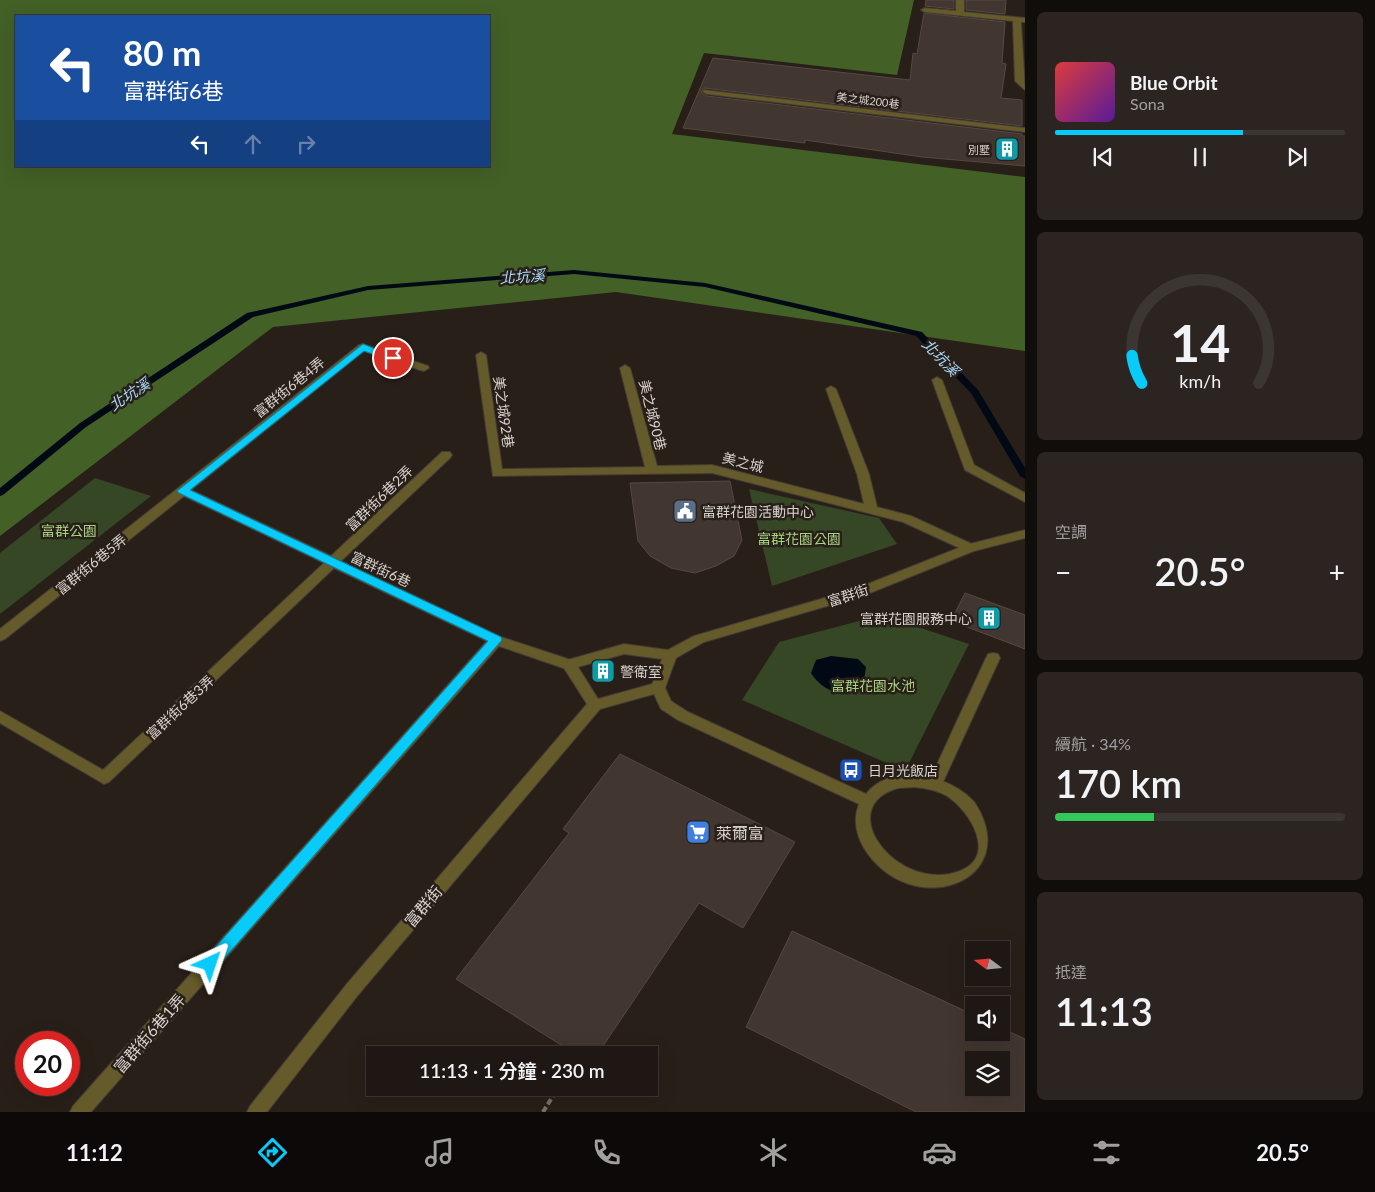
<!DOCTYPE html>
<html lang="zh-TW">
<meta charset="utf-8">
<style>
:root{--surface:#1f1713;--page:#2c2421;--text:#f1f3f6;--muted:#a19fa0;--line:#3c3633;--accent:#08cbfa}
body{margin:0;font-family:Lato,"Noto Sans TC",sans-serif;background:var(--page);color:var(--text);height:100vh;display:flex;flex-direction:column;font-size:19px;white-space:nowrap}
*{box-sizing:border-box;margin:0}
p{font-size:16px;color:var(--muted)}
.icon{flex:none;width:28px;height:28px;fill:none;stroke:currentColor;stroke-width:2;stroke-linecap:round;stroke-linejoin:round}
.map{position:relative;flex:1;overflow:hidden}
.sheet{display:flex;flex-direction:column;gap:12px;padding:12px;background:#110d0a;width:350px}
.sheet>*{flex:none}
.top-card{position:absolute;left:15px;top:15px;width:475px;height:152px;border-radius:0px;box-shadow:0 5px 20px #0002,0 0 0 1px var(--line);background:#1a4fa0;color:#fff;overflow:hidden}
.needle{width:32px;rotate:286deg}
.tools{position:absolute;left:965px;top:941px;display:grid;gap:10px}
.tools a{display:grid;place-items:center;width:45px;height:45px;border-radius:0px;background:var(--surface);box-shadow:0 5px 20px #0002,0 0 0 1px var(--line);font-size:25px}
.speed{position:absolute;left:15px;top:1031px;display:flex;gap:10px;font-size:25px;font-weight:700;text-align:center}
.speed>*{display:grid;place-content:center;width:65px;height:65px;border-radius:50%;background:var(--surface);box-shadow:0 5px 20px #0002,0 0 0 1px var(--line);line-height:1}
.speed .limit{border:8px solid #d22;background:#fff;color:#111}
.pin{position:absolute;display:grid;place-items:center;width:42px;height:42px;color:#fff;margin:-21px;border:2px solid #fff;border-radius:50%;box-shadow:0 1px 5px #0007}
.me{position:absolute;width:55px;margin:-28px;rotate:42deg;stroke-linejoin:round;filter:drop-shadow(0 0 4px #0008)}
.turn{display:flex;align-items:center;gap:18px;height:105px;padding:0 25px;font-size:22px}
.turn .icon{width:65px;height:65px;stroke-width:2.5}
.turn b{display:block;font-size:35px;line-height:42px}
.lanes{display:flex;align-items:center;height:48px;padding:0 25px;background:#0003;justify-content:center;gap:25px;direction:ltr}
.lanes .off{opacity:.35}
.big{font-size:38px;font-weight:600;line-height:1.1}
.sheet .tile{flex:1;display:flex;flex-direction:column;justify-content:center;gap:8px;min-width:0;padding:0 18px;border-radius:8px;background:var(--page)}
.sheet .dial{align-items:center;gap:0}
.dial svg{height:130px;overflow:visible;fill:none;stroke:var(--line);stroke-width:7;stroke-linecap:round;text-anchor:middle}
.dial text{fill:var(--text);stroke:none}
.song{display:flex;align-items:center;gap:15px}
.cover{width:60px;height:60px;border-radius:8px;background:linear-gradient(135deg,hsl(0 70% 55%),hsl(270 70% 35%))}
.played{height:5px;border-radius:2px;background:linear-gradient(90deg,var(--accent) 65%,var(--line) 65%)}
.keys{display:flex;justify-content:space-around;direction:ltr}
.heat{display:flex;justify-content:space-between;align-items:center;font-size:28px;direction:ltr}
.charge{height:8px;border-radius:4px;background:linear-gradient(90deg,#34c759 34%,var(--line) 0)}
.trip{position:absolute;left:366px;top:1046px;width:292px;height:50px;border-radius:0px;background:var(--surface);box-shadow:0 5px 20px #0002,0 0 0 1px var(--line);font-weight:600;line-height:50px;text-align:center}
.tab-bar{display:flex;height:80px;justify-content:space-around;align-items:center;background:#0c0908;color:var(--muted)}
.tab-bar .icon{width:35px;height:35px}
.tab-bar .selected{color:var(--accent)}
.tab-bar b{font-size:22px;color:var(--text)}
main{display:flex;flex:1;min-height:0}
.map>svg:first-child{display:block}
.green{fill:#354725}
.forest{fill:#436027;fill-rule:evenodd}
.water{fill:#000914}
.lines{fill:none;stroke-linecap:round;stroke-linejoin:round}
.stream{fill:#000914;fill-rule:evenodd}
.building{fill:#423630;stroke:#554942;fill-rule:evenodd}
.service-casing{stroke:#453b36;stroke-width:2}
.minor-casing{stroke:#453b36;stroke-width:2}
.path{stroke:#7a716c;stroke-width:4;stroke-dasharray:6 3;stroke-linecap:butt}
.service{fill:#655a2a;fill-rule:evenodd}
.minor{fill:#655a2a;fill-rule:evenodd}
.route{fill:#08cbfa;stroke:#0584a2}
.labels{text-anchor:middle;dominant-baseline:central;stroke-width:5;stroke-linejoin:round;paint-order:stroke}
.far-street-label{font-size:11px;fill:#d8d1cd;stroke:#291f19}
.far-poi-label{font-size:11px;fill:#d8d1cd;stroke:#291f19;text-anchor:end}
.street-label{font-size:14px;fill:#d8d1cd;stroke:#291f19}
.poi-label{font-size:14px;fill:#d8d1cd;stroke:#291f19;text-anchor:start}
.park-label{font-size:14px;fill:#a7d480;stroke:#291f19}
.water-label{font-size:15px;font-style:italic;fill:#a4dafb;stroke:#291f19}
.near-poi-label{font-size:16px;fill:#d8d1cd;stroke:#291f19;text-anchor:start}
.near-street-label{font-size:16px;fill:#d8d1cd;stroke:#291f19}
</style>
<main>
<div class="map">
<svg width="1025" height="1112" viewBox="0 0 1025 1112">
<rect width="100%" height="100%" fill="#291f19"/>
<!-- green -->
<g class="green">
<polygon points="95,478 151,496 0,614 0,553"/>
<polygon points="749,489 879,518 897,544 772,586"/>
<polygon points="882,615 969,644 905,771 742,700 779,642"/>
</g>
<!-- forest -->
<path class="forest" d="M0 0H914L897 75 704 53 672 134 1025 177V351L616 292 273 327 0 536ZM16 16H489V166H16Z"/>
<!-- water -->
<path class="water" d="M831 656 858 659 866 667 863 686C844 699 823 692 811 673L816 660Z"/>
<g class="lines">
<!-- stream -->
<polygon class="stream" points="574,270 705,283 922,332 978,390 1025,468 1025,479 1020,476 971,393 916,336 705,287 574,274 368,290 253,317 86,427 3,495 0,496 0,488 80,423 247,313 368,286"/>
</g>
<!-- building -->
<g class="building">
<polygon points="926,0 954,0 954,9 925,6"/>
<polygon points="966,0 1006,0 1005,14 966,10"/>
<polygon points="924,13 1005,22 1002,63 1006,64 1001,98 1022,100 1022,126 704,88 701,93 707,96 1022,134 1022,136 1025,136 1025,166 922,157 805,140 805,143 683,128 713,58 910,80 913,53 917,54"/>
<polygon points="730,481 742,540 734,556 716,566 695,573 671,568 650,556 638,541 630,483"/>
<polygon points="965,593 1025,615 1025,649 951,621"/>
<polygon points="620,754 795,842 743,928 699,903 597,1055 577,1055 456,979 569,833 563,829"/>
<path d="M792 931 974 1015V1032H1001V1028L1025 1039V1112H916L746 1027ZM974 1060H1001V1088H974Z"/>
</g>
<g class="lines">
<!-- service casing -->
<g class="service-casing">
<g id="service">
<polygon points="956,0 964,0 964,12 1025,18 1025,22 1021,22 1025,90 1015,81 1013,21 925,12 921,10 925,8 956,11"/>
<polygon points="704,90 1025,128 1025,132 707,94 703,92"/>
<polygon points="363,344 428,366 429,368 424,371 420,370 364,351 191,490 331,556 442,452 450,452 452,455 450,458 341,561 501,637 574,661 576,665 574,669 569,670 499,646 91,1112 70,1112 73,1106 487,641 334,568 109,782 104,784 0,723 0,711 103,770 324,563 184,496 5,639 0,641 0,629 359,345"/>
<polygon points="481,352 486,355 502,469 645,467 620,368 625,365 630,368 657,466 712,465 864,504 857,474 826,389 831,386 836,389 869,474 877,507 911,516 974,545 976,548 970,552 966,551 903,522 712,473 493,476 476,355"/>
<polygon points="937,377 942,380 974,465 1025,493 1025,502 965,470 932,380"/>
<polygon points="993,653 998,654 1000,658 942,784 940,788 935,790 930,788 928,784 986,658 988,654"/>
</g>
</g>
<!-- minor casing -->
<g class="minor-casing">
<path id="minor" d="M1025 530V538L974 551 865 595 704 642 676 658 665 688 671 701 688 712 866 794C892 761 951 775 975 803 1025 882 911 923 864 848 856 834 853 819 859 804L678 720 661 709 654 694 600 709 358 995 267 1112H247L250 1106 346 985 587 704 562 665 564 661 624 644 668 650 694 636 855 589 966 545ZM624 654 662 659 652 684 598 699 578 667ZM914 787C925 788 937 790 947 796 970 811 998 856 960 871 899 894 833 810 895 789 901 787 908 788 914 787Z"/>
</g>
<!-- path -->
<polyline class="path" points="543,1112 558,1088"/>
<!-- service -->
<use href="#service" class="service"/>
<!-- minor -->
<use href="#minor" class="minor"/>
</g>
<!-- route -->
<polygon class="route" points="363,344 398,358 393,361 364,351 190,490 501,637 502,640 215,969 210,971 204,969 202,964 204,960 488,641 179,493 177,491"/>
<!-- icons -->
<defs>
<g id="building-square" transform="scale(1.25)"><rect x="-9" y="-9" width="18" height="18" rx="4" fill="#0f9aa8" stroke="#291f19"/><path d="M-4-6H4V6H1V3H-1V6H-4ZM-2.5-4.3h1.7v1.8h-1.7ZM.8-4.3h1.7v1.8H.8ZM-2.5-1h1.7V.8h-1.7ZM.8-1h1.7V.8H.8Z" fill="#fff"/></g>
<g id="civic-square" transform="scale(1.25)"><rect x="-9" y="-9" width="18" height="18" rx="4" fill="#5c6f8a" stroke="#291f19"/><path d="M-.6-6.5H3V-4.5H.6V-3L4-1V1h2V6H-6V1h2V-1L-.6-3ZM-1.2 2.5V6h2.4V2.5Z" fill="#fff"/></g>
<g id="bus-square" transform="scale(1.25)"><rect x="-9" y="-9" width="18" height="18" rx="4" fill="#1a4fb4" stroke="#291f19"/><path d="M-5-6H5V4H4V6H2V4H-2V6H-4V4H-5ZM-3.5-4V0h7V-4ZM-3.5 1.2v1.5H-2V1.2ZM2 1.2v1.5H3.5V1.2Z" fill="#fff"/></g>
<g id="supermarket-square" transform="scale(1.25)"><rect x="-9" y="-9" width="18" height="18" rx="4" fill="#3f7fe0" stroke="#291f19"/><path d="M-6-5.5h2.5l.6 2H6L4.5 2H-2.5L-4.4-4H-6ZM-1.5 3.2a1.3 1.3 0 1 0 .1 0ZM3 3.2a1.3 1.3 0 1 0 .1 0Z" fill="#fff"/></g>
</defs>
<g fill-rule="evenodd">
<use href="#building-square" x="1007" y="149"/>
<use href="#civic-square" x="685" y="511"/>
<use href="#building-square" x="989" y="618"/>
<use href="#building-square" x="603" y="671"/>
<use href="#bus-square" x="851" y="770"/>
<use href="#supermarket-square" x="698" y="832"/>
</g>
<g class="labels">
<!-- far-street labels -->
<g class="far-street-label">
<text transform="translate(868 100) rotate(7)">美之城200巷</text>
</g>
<!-- far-poi labels -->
<g class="far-poi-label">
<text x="990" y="149">別墅</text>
</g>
<!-- street labels -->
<g class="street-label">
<text transform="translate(289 387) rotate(-39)">富群街6巷4弄</text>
<text transform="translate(504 412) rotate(82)">美之城92巷</text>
<text transform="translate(653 415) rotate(76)">美之城90巷</text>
<text transform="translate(743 462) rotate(14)">美之城</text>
<text transform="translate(379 498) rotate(-44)">富群街6巷2弄</text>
<text transform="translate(91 564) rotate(-39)">富群街6巷5弄</text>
<text transform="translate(381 569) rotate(25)">富群街6巷</text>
<text transform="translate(848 595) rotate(-18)">富群街</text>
<text transform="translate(180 707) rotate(-43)">富群街6巷3弄</text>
</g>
<!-- poi labels -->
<g class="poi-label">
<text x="702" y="511">富群花園活動中心</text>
<text x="972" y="618" text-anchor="end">富群花園服務中心</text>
<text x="620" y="671">警衛室</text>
<text x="868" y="770">日月光飯店</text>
</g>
<!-- park labels -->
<g class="park-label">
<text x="69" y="530">富群公園</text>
<text x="799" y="538">富群花園公園</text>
<text x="873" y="685">富群花園水池</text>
</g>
<!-- water labels -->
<g class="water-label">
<text transform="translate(522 276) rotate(-4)">北坑溪</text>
<text transform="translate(941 357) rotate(46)">北坑溪</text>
<text transform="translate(129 394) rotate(-33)">北坑溪</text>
</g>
<!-- near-poi labels -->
<g class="near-poi-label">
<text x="716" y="832">萊爾富</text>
</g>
<!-- near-street labels -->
<g class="near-street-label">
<text transform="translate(423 906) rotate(-50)">富群街</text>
<text transform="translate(149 1033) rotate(-49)">富群街6巷1弄</text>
</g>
</g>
</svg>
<div class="tools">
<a><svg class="needle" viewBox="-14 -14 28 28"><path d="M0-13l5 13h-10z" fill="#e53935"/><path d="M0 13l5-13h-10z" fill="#a19fa0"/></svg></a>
<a><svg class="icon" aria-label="sound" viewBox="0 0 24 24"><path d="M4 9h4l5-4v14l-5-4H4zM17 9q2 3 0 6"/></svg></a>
<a><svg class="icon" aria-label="layers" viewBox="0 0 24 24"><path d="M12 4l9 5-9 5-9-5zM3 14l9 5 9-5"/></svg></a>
</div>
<div class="speed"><div class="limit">20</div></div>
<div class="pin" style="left:393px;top:358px;background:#d93025"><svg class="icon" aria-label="arrive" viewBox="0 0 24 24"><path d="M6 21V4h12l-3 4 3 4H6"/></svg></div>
<svg class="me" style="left:210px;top:964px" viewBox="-20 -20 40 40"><path d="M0-17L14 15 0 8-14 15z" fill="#08cbfa" stroke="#fff" stroke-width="4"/></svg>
<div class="trip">11:13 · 1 分鐘 · 230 m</div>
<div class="top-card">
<div class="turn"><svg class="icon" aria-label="left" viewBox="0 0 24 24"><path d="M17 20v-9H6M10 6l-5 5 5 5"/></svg><div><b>80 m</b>富群街6巷</div></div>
<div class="lanes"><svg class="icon" aria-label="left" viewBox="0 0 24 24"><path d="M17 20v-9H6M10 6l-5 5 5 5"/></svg><svg class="icon off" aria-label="ahead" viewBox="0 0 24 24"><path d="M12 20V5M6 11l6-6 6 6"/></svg><svg class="icon off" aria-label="right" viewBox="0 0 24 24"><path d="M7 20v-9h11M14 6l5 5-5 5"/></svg></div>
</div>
</div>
<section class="sheet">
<div class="tile">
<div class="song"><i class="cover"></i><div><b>Blue Orbit</b><p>Sona</p></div></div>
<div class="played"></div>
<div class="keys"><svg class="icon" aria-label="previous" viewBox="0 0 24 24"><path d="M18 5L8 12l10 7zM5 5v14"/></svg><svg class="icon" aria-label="pause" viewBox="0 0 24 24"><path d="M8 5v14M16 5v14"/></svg><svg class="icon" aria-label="next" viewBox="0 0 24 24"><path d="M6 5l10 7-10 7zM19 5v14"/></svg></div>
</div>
<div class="tile dial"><svg viewBox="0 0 100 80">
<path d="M14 69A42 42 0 1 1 86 69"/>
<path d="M14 69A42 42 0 0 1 8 52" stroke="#08cbfa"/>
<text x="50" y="56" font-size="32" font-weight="700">14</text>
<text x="50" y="72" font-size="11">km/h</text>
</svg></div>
<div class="tile"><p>空調</p>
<div class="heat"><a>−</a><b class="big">20.5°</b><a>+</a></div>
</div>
<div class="tile"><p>續航 · 34%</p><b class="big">170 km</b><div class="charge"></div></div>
<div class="tile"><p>抵達</p><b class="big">11:13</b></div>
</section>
</main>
<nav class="tab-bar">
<b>11:12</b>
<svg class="icon selected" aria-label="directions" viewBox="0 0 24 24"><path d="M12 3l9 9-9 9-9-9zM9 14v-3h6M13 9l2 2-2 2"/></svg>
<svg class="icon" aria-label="music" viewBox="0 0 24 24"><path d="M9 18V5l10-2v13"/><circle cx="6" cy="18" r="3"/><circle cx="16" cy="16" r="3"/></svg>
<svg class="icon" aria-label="phone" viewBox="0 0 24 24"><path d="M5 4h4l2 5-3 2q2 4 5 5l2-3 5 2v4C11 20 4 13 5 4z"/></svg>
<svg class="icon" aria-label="climate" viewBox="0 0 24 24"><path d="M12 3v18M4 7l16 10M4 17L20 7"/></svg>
<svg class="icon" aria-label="car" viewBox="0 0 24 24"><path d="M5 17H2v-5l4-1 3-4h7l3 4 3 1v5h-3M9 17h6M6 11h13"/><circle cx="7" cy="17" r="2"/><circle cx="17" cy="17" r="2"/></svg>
<svg class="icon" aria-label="filters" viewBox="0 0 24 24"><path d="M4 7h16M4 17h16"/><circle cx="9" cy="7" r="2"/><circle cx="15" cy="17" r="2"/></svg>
<b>20.5°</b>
</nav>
